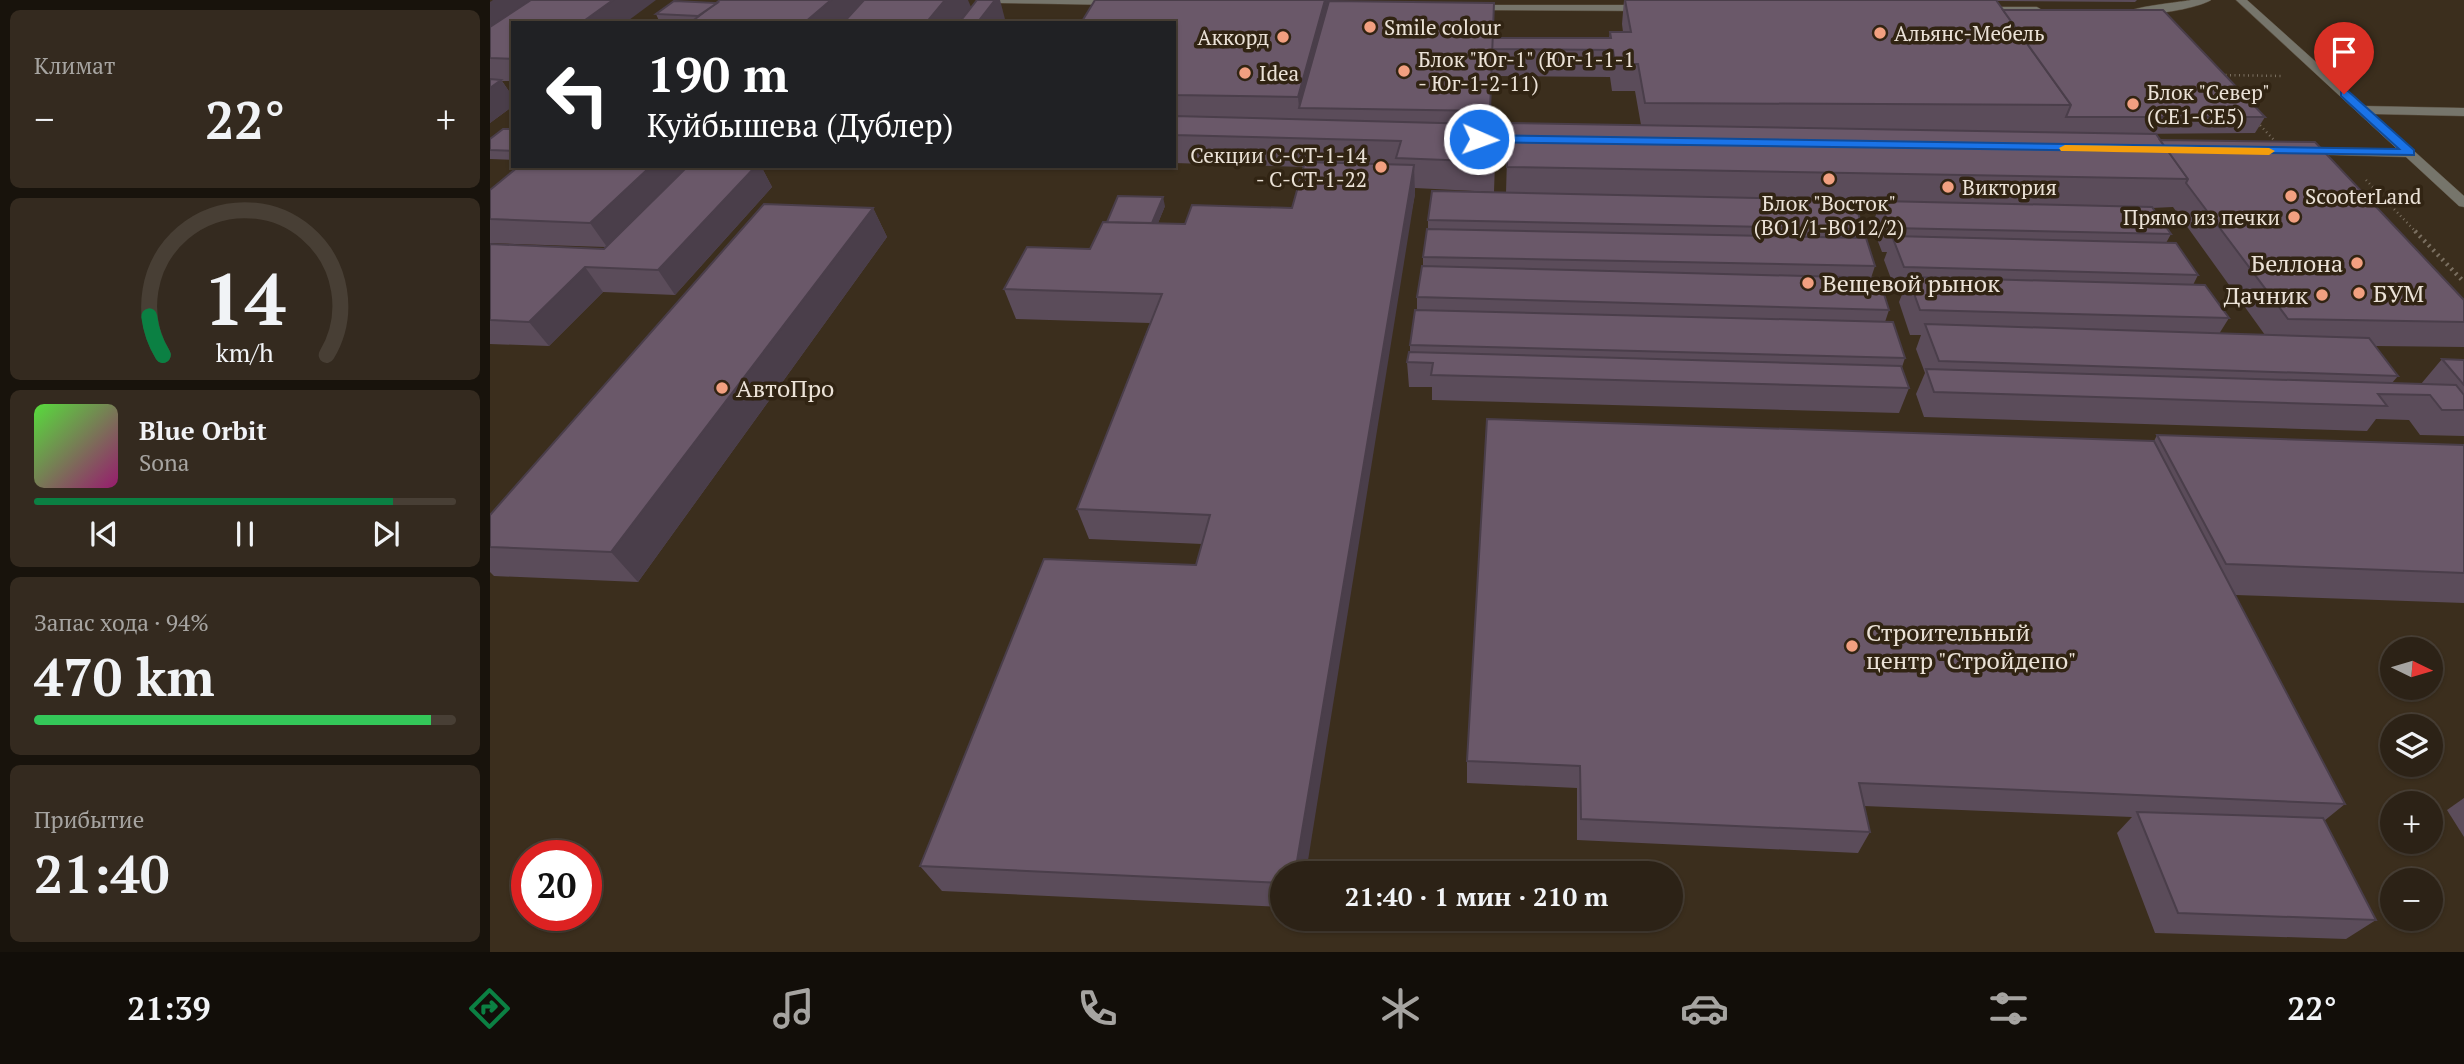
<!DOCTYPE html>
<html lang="ru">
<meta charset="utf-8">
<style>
:root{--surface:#2c2216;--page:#342a1f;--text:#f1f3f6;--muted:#a6a4a1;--line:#483f35;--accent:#0b8043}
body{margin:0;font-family:"PT Serif",serif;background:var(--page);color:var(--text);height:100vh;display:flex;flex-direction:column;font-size:26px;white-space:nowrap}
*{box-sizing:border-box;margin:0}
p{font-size:23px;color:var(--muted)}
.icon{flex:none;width:38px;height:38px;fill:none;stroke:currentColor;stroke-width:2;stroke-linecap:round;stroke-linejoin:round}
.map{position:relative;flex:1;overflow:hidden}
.details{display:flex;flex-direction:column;gap:10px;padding:10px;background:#18130c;width:490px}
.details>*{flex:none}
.banner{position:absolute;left:21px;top:21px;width:665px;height:147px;border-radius:0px;box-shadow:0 2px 5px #0004,0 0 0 2px var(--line);background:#202124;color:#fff;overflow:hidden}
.needle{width:46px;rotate:95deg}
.buttons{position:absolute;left:1890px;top:637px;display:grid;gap:14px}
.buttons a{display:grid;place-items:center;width:63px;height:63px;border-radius:50%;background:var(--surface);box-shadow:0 2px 5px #0004,0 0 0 2px var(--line);font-size:35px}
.speed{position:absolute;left:21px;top:840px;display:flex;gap:14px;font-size:35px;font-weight:700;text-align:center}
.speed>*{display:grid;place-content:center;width:91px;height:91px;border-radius:50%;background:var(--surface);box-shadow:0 2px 5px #0004,0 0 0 2px var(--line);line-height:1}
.speed .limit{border:10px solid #d22;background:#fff;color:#111}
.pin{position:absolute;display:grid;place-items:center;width:60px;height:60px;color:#fff;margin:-72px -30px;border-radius:50% 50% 50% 0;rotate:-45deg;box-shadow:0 0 7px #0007}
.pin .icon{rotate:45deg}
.me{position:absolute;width:77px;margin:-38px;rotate:92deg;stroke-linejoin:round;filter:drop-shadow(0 0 5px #0008)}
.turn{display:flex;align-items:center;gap:24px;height:147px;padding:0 21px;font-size:32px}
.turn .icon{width:91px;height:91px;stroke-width:2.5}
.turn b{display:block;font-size:49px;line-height:60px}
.big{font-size:52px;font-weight:600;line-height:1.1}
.details .widget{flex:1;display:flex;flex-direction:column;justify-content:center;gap:10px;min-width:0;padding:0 24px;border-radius:10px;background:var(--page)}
.details .dial{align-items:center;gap:0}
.dial svg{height:182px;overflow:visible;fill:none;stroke:var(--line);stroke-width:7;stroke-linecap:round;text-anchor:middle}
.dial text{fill:var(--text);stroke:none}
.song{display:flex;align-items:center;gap:21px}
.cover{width:84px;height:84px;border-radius:10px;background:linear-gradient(135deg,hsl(110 70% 55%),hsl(320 70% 35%))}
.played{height:7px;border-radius:4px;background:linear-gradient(90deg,var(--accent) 85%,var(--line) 85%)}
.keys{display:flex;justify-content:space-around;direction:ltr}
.heat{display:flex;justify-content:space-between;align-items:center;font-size:38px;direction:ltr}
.charge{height:10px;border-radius:5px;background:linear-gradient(90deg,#34c759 94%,var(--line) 0)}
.trip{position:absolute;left:780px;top:861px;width:413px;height:70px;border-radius:35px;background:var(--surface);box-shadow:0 2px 5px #0004,0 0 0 2px var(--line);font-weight:600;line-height:70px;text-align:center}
.menu{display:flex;height:112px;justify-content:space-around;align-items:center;background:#120e09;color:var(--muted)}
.menu .icon{width:49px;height:49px}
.menu .selected{color:var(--accent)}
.menu b{font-size:32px;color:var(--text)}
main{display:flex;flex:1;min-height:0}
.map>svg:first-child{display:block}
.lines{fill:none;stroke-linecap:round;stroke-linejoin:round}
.minor-casing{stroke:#574b3b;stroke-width:1}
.path-far1{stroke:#7a6f60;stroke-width:2.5;stroke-dasharray:1 3.5;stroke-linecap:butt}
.path{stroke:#7a6f60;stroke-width:4.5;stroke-dasharray:2 4.5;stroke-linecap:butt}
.minor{fill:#76756b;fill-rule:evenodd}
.wall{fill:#5b4c5a;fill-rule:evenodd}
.shaded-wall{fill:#4a3e4a}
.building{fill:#6a5869;stroke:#4a3e4a;stroke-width:2}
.route{fill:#1a73e8;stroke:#114b97;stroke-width:2}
.slow{fill:#f59e0b}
.poi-dot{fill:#f2a080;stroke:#312413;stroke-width:2.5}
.labels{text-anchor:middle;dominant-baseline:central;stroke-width:7;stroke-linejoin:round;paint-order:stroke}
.far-poi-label{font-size:21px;fill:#ebe2d7;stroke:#312413;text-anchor:start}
.poi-label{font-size:24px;fill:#ebe2d7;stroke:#312413;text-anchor:start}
</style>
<main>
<section class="details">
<div class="widget"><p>Климат</p>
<div class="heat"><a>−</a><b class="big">22°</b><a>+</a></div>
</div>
<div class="widget dial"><svg viewBox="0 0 100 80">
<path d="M14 69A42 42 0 1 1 86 69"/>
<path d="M14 69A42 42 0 0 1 8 52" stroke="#0b8043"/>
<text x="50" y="56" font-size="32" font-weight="700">14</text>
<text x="50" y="72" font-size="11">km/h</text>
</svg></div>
<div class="widget">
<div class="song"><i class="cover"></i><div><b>Blue Orbit</b><p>Sona</p></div></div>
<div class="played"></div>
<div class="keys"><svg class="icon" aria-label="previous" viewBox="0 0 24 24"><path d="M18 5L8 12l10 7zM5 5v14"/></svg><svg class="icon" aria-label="pause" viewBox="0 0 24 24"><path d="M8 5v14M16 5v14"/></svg><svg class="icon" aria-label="next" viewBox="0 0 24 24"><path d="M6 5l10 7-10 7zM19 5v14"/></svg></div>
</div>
<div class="widget"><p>Запас хода · 94%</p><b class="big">470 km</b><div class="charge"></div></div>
<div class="widget"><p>Прибытие</p><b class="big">21:40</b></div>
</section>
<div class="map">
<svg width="1974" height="952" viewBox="0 0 1974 952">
<rect width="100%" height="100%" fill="#3b2e1d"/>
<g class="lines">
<!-- minor casing -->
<g class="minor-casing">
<g id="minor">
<polygon points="500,0 631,0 632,2 627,5 508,3 493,23 482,23"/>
<path d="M1701 0H1721C1709 8 1652 19 1640 11 1645 7 1689 2 1701 0Z"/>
<polygon points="1746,0 1757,0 1875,106 1974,108 1974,116 1883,114 1974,196 1974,207 1969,206 1916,157 1807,154 1805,151 1811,147 1907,149"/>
<polygon points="976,5 1155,5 1160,8 1155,11 980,10 975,7"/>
<polygon points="1547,7 1552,10 1551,12 1491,13 1486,10 1491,7"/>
<polygon points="965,134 1042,136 1048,140 1042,144 961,141 961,135"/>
</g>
</g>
<!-- path-far1 -->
<g class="path-far1">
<polyline points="1731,75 1793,76"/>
<polyline points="1767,122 1785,141"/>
<polyline points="1876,180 1927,233"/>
</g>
<!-- path -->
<polyline class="path" points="1925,231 1974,282"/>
<!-- minor -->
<use href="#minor" class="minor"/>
</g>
<!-- wall -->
<g class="wall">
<polygon points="230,0 373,0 373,1 468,23 170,23 166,14 227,3"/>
<path d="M605 0H839V1L1003 38H1119L1120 32H1133L1132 24 1134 0H1647L1645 2 1507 1 1513 10 1775 117 1765 133 1638 134 1670 139 1974 300V347L1885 346 1908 376 1902 383 1931 384 1952 359 1974 360V436L1930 435 1919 420 1886 419 1877 431 1434 417 1426 394 1435 373 1426 349 1431 335H1420L1409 302 1413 292H1406L1394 260 1397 252H1392L1382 226 1390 203 1364 202 1373 229 1370 238 1385 266 1381 278 1399 310 1395 322 1415 358 1412 367 1419 388 1409 413 942 400V387H919L917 362 920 352V345L927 310V297L933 266V257L938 229V220L1016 193 1018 123 1151 125 1145 91H1122L1120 77 1002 76V71L999 128 988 127V147L1005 162 1004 192 925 188V194L793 873V907L452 891 430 866 706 565 712 544 599 539 587 509 660 323 526 319 514 289 600 249 617 222 675 206 668 223 695 224 802 208 814 167 684 163V23ZM1683 207 1775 335 1729 334 1739 318 1703 285 1708 275 1676 243 1681 234 1662 208Z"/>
<polygon points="23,23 23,81 12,81 23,97 23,106 0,123 0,58"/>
<polygon points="23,129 23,160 0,159 0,139"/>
<polygon points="29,166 271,166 282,187 185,295 113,292 59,346 0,344 0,244 114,249 115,247 0,243 0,190"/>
<polygon points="383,208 397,237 148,582 4,576 0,572 0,515"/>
<polygon points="1667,435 1974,445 1974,603 1745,595 1855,804 1834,821 1886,920 1856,939 1665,933 1627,833 1642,817 1374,806 1380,832 1368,853 1087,840 1087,788 977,783 977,761 1664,441"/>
<polygon points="1974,798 1974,837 1957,810"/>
</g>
<!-- shaded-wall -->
<g class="shaded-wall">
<polygon points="3,0 49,0 0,34 0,2"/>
<polygon points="123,0 166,0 135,23 91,23"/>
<polygon points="341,0 373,0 375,6 357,23 314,23"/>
<polygon points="455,0 478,0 481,7 468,23 436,23"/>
<polygon points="505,0 510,0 516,23 487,23"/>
<polygon points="835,0 839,0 840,17 809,108 808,97"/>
<polygon points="11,80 23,97 23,106 0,123 0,88"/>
<polygon points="988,124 988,153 983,142"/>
<polygon points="924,165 925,194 816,873 805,873"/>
<polygon points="161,166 200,166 117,247 100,223"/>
<polygon points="266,166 271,166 282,187 185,295 168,270"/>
<polygon points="673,197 675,206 662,238 660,229"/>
<polygon points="383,208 397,237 148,582 121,552"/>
<polygon points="95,267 113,292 59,346 39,322"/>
</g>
<!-- building -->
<g class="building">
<polygon points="41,0 123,0 91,23 23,23 23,59 0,58 0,27"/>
<polygon points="230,0 341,0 314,23 200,23"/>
<polygon points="374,0 455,0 436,23 353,23"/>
<polygon points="487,0 505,0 487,23 469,23"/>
<polygon points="605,0 835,0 808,97 684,95 684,23 591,23"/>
<polygon points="1135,0 1506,0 1581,105 1155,103 1148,64 1125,64 1123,50 1002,49 1002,38 1121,38 1120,32 1141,32"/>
<polygon points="184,1 227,3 208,16 166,14"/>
<polygon points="839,1 1004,3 1000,111 809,108"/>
<polygon points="1513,10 1673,10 1775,117 1576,117 1581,105"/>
<polygon points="0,79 11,80 0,88"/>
<polygon points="684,116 988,124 983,142 1005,162 906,158 911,141 684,135"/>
<polygon points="1018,123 1666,134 1698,179 1017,167"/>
<polygon points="13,129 23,129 23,151 0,150 0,139"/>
<polygon points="1670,140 1825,142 1974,300 1974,322 1798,319 1696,183 1698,179"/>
<polygon points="815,162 924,165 805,873 793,873 793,883 430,866 554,559 706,565 720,515 587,509 672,294 514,289 537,247 600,249 613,222 695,224 702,205 802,208"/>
<polygon points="29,166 161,166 100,223 0,219 0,190"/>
<polygon points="198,166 266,166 168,270 95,267 39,322 0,320 0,244 114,249"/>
<polygon points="942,191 1364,200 1373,229 938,220"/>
<polygon points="628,196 673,197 662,223 617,222"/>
<polygon points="1390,201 1662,207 1681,234 1400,228"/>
<polygon points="274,204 383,208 121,552 0,547 0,515"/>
<polygon points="937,229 1376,238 1385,266 933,257"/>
<polygon points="1402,236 1686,243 1708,275 1414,267"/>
<polygon points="932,266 1389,278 1399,310 927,297"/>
<polygon points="1418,277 1715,285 1739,318 1430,310"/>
<polygon points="925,310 1403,322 1415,358 920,345"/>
<polygon points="1435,324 1879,338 1908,376 1449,361"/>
<polygon points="919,352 1411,366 1419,388 941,375 943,363 917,362"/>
<polygon points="1952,359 1974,360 1974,385"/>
<polygon points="1436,369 1966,385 1974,395 1974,410 1952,410 1940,395 1888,394 1897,406 1444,392"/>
<polygon points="997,419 1664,441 1855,804 1369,783 1380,832 1091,819 1090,766 977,761"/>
<polygon points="1667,435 1974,445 1974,573 1736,564"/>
<polygon points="1647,812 1833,818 1886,920 1688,913"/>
</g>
<!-- route -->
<polygon class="route" points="1851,91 1858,91 1924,150 1924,155 989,142 983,139 989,135 1909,149 1851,96"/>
<!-- slow -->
<polygon class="slow" points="1575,145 1779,148 1785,151 1779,155 1571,151 1569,148"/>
<!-- markers -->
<g class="poi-dot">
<circle cx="880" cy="27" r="7"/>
<circle cx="1390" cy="33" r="7"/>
<circle cx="793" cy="37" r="7"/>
<circle cx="914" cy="71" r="7"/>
<circle cx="755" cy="73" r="7"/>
<circle cx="1643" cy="104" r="7"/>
<circle cx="891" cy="167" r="7"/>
<circle cx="1339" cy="179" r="7"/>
<circle cx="1458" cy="187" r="7"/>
<circle cx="1801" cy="196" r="7"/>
<circle cx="1804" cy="217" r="7"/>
<circle cx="1867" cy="263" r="7"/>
<circle cx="1318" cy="283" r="7"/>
<circle cx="1869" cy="293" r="7"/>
<circle cx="1832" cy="295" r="7"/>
<circle cx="232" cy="388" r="7"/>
<circle cx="1362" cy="646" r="7"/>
</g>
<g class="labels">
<!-- far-poi labels -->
<g class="far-poi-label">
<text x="894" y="27">Smile colour</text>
<text x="1404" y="33">Альянс-Мебель</text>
<text x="779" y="37" text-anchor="end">Аккорд</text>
<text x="928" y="59">Блок "Юг-1" (Юг-1-1-1<tspan x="928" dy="24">- Юг-1-2-11)</tspan></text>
<text x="769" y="73">Idea</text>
<text x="1657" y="92">Блок "Север"<tspan x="1657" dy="24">(СЕ1-СЕ5)</tspan></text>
<text x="877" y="155" text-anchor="end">Секции С-СТ-1-14<tspan x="877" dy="24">- С-СТ-1-22</tspan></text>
<text x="1472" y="187">Виктория</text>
<text x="1815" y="196">ScooterLand</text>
<text x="1339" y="203" text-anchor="middle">Блок "Восток"<tspan x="1339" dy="24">(ВО1/1-ВО12/2)</tspan></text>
<text x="1790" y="217" text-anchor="end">Прямо из печки</text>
</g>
<!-- poi labels -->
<g class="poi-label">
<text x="1853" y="263" text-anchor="end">Беллона</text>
<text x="1332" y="283">Вещевой рынок</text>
<text x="1883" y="293">БУМ</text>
<text x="1818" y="295" text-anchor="end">Дачник</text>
<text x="246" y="388">АвтоПро</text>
<text x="1376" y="632">Строительный<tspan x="1376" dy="28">центр "Стройдепо"</tspan></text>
</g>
</g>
</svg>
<div class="buttons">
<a><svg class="needle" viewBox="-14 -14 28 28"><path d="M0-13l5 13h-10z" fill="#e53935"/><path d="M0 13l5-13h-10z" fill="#a6a4a1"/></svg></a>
<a><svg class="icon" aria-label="layers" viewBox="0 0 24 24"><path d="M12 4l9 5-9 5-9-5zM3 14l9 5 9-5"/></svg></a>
<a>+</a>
<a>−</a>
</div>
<div class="speed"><div class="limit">20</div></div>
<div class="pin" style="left:1854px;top:94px;background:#d93025"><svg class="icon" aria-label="arrive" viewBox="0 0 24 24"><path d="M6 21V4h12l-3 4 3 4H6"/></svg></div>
<svg class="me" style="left:989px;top:139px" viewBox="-20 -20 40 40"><circle r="17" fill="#1a73e8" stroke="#fff" stroke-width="3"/><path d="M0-11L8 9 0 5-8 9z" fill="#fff"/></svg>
<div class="trip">21:40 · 1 мин · 210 m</div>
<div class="banner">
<div class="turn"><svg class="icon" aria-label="left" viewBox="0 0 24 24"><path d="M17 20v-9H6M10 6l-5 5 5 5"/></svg><div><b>190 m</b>Куйбышева (Дублер)</div></div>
</div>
</div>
</main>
<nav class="menu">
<b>21:39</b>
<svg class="icon selected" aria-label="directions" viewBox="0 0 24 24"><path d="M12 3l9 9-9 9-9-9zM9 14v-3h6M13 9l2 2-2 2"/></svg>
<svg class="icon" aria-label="music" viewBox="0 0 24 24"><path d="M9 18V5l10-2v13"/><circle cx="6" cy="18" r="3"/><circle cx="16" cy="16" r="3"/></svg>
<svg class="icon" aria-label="phone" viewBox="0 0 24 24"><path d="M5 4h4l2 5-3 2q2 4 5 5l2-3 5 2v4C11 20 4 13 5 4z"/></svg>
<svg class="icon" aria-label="climate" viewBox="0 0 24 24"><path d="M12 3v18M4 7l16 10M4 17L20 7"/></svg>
<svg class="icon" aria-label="car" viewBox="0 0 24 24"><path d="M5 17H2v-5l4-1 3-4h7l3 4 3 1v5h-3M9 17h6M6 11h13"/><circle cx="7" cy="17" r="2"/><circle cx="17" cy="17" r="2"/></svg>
<svg class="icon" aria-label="filters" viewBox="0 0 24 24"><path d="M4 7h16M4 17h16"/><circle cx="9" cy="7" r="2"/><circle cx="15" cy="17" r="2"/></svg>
<b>22°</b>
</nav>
